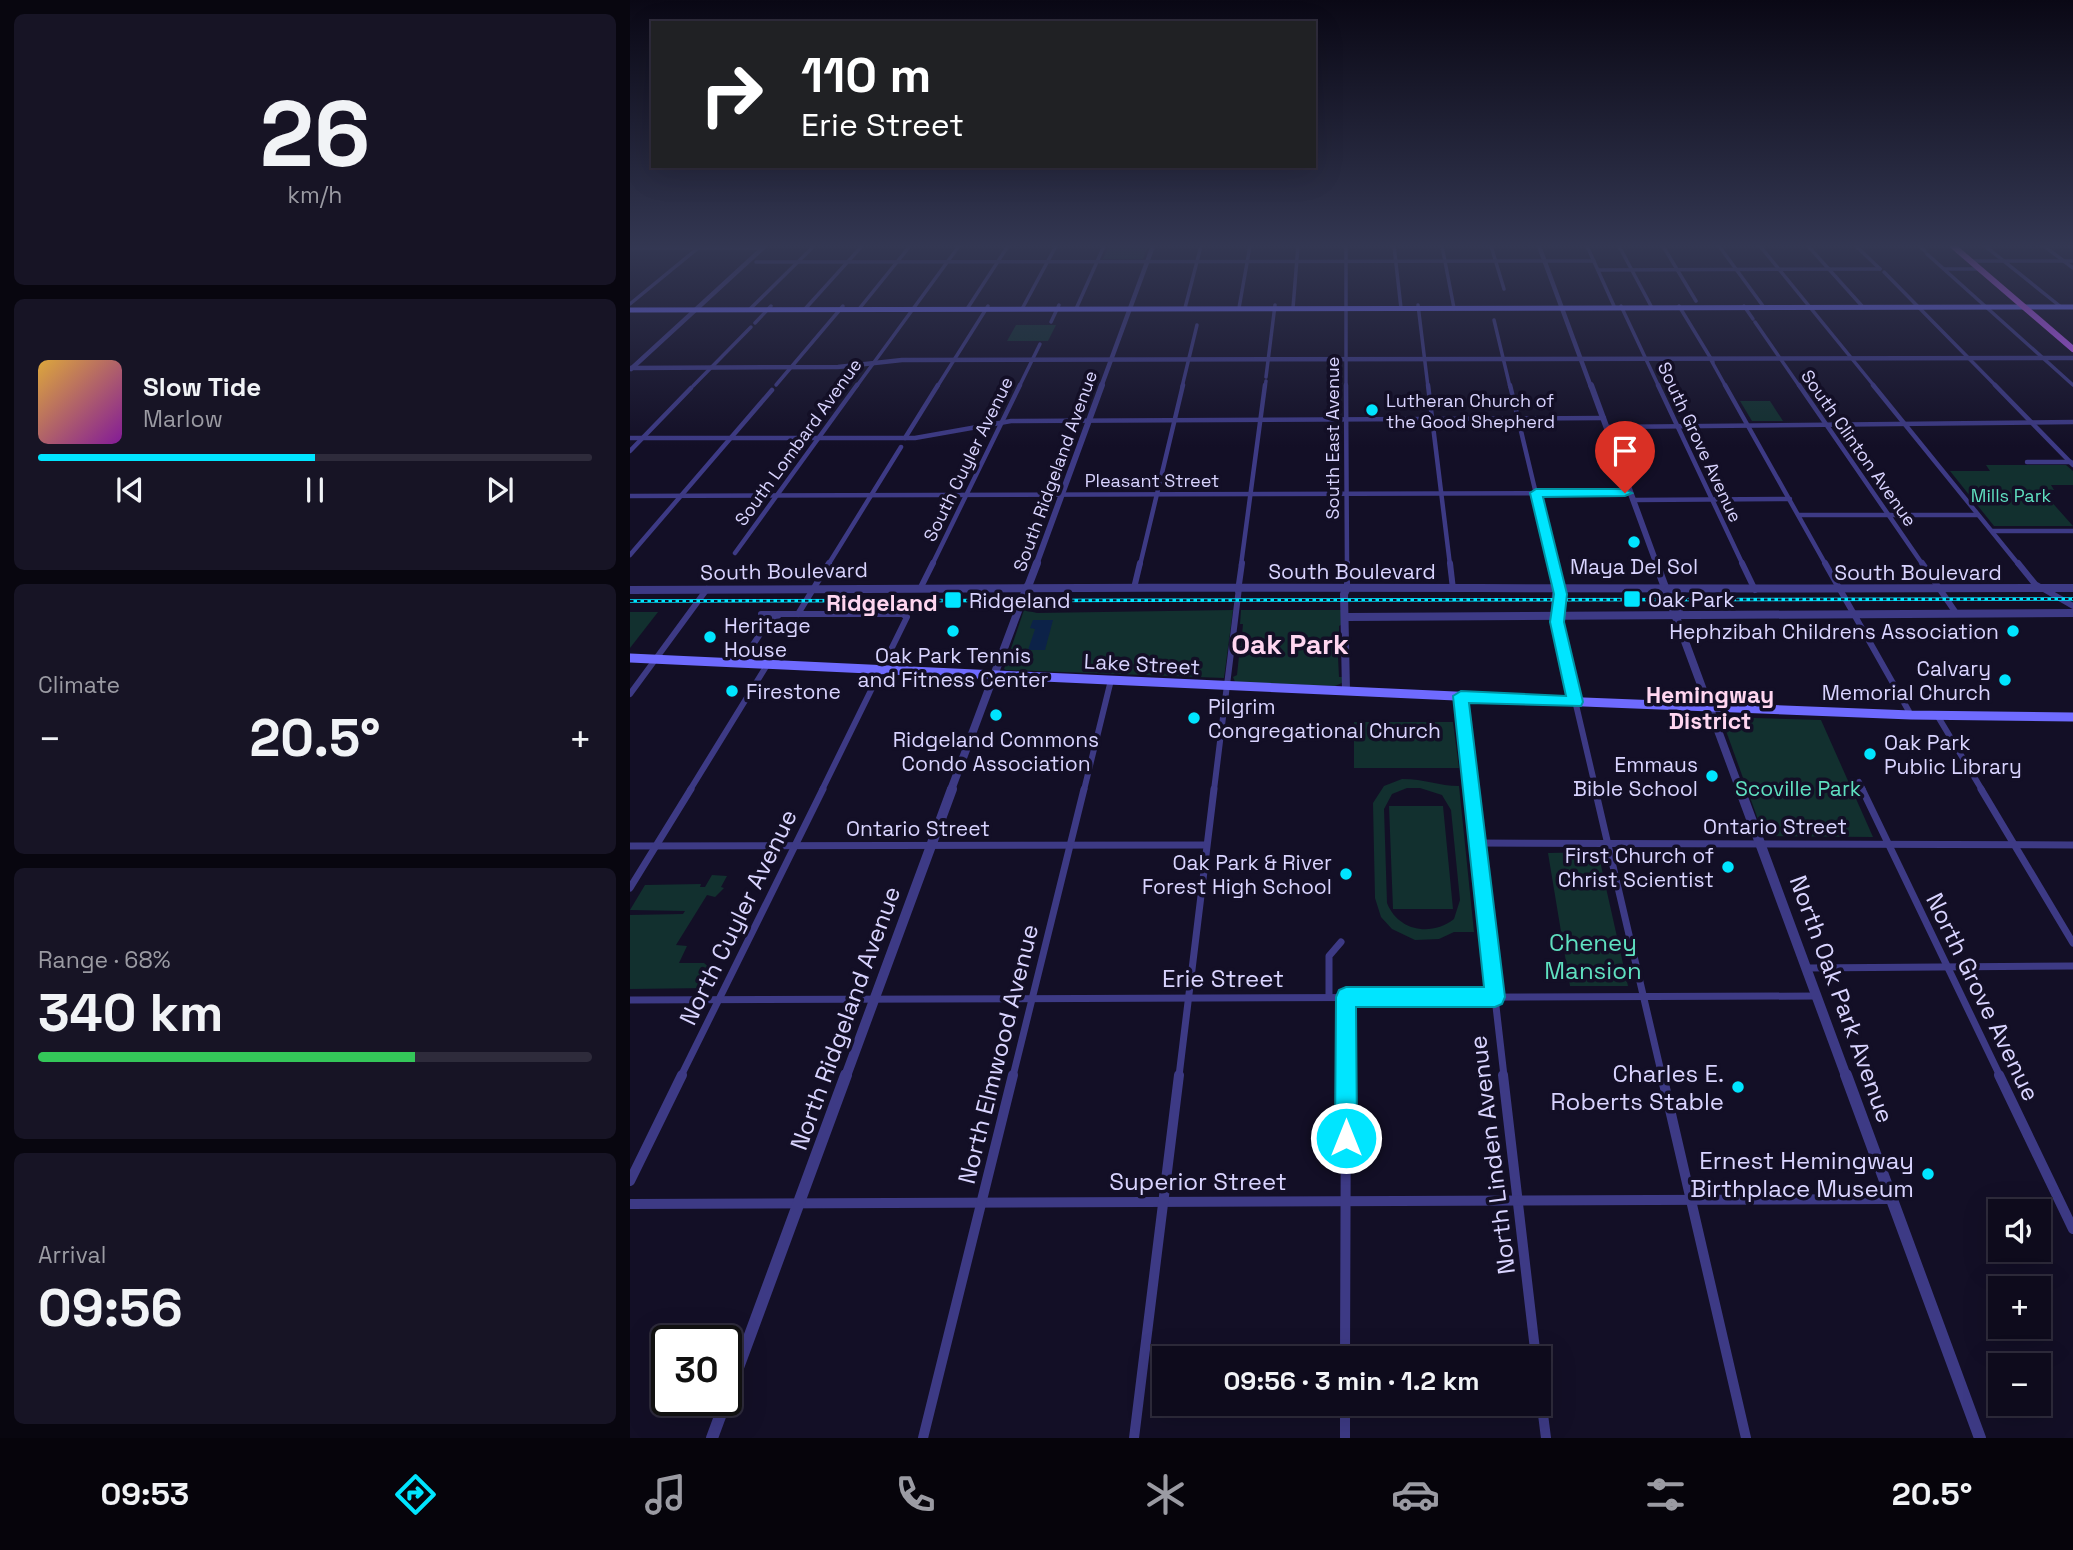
<!DOCTYPE html>
<meta charset="utf-8">
<style>
:root{--surface:#0e0b1c;--page:#171425;--text:#f1f3f6;--muted:#9b9ba3;--line:#2e2b3b;--accent:#00e5ff}
body{margin:0;font-family:"Space Grotesk",sans-serif;background:var(--page);color:var(--text);height:100vh;display:flex;flex-direction:column;font-size:26px;white-space:nowrap}
*{box-sizing:border-box;margin:0}
p{font-size:23px;color:var(--muted)}
.icon{flex:none;width:38px;height:38px;fill:none;stroke:currentColor;stroke-width:2;stroke-linecap:round;stroke-linejoin:round}
.map{position:relative;flex:1;overflow:hidden}
.details{display:flex;flex-direction:column;gap:14px;padding:14px;background:#08060f;width:630px}
.details>*{flex:none}
.top-card{position:absolute;left:21px;top:21px;width:665px;height:147px;border-radius:0px;box-shadow:0 7px 28px #0002,0 0 0 2px var(--line);background:#202124;color:#fff;overflow:hidden}
.buttons{position:absolute;left:1358px;top:1199px;display:grid;gap:14px}
.buttons a{display:grid;place-items:center;width:63px;height:63px;border-radius:0px;background:var(--surface);box-shadow:0 7px 28px #0002,0 0 0 2px var(--line);font-size:35px}
.speed{position:absolute;left:21px;top:1325px;display:flex;gap:14px;font-size:35px;font-weight:700;text-align:center}
.speed>*{display:grid;place-content:center;width:91px;height:91px;border-radius:50%;background:var(--surface);box-shadow:0 7px 28px #0002,0 0 0 2px var(--line);line-height:1}
.speed .limit{border:4px solid #111;border-radius:10px;background:#fff;color:#111}
.pin{position:absolute;display:grid;place-items:center;width:60px;height:60px;color:#fff;margin:-72px -30px;border-radius:50% 50% 50% 0;rotate:-45deg;box-shadow:0 0 7px #0007}
.pin .icon{rotate:45deg}
.me{position:absolute;width:77px;margin:-38px;rotate:0deg;stroke-linejoin:round;filter:drop-shadow(0 0 5px #0008)}
.turn{display:flex;align-items:center;gap:24px;height:147px;padding:0 35px;font-size:32px}
.turn .icon{width:91px;height:91px;stroke-width:2.5}
.turn b{display:block;font-size:49px;line-height:60px}
.big{font-size:52px;font-weight:700;line-height:1.1}
.details .widget{flex:1;display:flex;flex-direction:column;justify-content:center;gap:10px;min-width:0;padding:0 24px;border-radius:10px;background:var(--page)}
.details .dial{align-items:center;gap:0}
.dial b{font-size:91px;line-height:1}
.song{display:flex;align-items:center;gap:21px}
.cover{width:84px;height:84px;border-radius:10px;background:linear-gradient(135deg,hsl(40 70% 55%),hsl(290 70% 35%))}
.played{height:7px;border-radius:4px;background:linear-gradient(90deg,var(--accent) 50%,var(--line) 50%)}
.keys{display:flex;justify-content:space-around;direction:ltr}
.heat{display:flex;justify-content:space-between;align-items:center;font-size:38px;direction:ltr}
.charge{height:10px;border-radius:5px;background:linear-gradient(90deg,#34c759 68%,var(--line) 0)}
.trip{position:absolute;left:522px;top:1346px;width:399px;height:70px;border-radius:0px;background:var(--surface);box-shadow:0 7px 28px #0002,0 0 0 2px var(--line);font-weight:700;line-height:70px;text-align:center}
.dock{display:flex;height:112px;justify-content:space-around;align-items:center;background:#06040b;color:var(--muted)}
.dock .icon{width:49px;height:49px}
.dock .active{color:var(--accent)}
.dock b{font-size:32px;color:var(--text)}
main{display:flex;flex:1;min-height:0}
.map>svg:first-child{display:block}
.green{fill:#12302f;fill-rule:evenodd}
.water{fill:#0c2248}
.lines{fill:none;stroke-linecap:round;stroke-linejoin:round}
.minor-far4{stroke:#3d3a85;stroke-width:3.5}
.minor-far3{stroke:#3d3a85;stroke-width:4.5}
.minor-far2{stroke:#3d3a85;stroke-width:6}
.minor-far1{stroke:#3d3a85;stroke-width:7}
.minor{stroke:#3d3a85;stroke-width:10}
.tertiary-far4{stroke:#3d3a85;stroke-width:4.5}
.tertiary-far3{stroke:#3d3a85;stroke-width:6}
.tertiary-far2{stroke:#3d3a85;stroke-width:8}
.tertiary-far1{stroke:#3d3a85;stroke-width:10}
.tertiary{stroke:#3d3a85;stroke-width:12}
.secondary-far1{stroke:#6f6bff;stroke-width:5}
.secondary{stroke:#6f6bff;stroke-width:9}
.primary{stroke:#c25bff;stroke-width:6}
.rail-casing{stroke:#00e5ff;stroke-width:3.5}
.rail{stroke:#130f26;stroke-width:2;stroke-dasharray:3.5;stroke-linecap:butt}
.route{fill:#00e5ff;stroke:#0095a6;stroke-width:2}
.poi-dot{fill:#00e5ff;stroke:#130f26;stroke-width:2.5}
.labels{text-anchor:middle;dominant-baseline:central;stroke-width:7;stroke-linejoin:round;paint-order:stroke}
.far-poi-label{font-size:18px;fill:#d9d4ff;stroke:#130f26;text-anchor:start}
.far-street-label{font-size:18px;fill:#d9d4ff;stroke:#130f26}
.far-park-label{font-size:18px;fill:#5fe0c0;stroke:#130f26}
.poi-label{font-size:21px;fill:#d9d4ff;stroke:#130f26;text-anchor:start}
.street-label{font-size:21px;fill:#d9d4ff;stroke:#130f26}
.park-label{font-size:21px;fill:#5fe0c0;stroke:#130f26}
.neighbourhood-label{font-size:23px;font-weight:bold;fill:#ffd6f0;stroke:#130f26}
.near-street-label{font-size:24px;fill:#d9d4ff;stroke:#130f26}
.near-park-label{font-size:24px;fill:#5fe0c0;stroke:#130f26}
.near-poi-label{font-size:24px;fill:#d9d4ff;stroke:#130f26;text-anchor:end}
.district-label{font-size:28px;font-weight:bold;fill:#ffd6f0;stroke:#130f26}
</style>
<main>
<section class="details">
<div class="widget dial"><b>26</b><p>km/h</p></div>
<div class="widget">
<div class="song"><i class="cover"></i><div><b>Slow Tide</b><p>Marlow</p></div></div>
<div class="played"></div>
<div class="keys"><svg class="icon" aria-label="previous" viewBox="0 0 24 24"><path d="M18 5L8 12l10 7zM5 5v14"/></svg><svg class="icon" aria-label="pause" viewBox="0 0 24 24"><path d="M8 5v14M16 5v14"/></svg><svg class="icon" aria-label="next" viewBox="0 0 24 24"><path d="M6 5l10 7-10 7zM19 5v14"/></svg></div>
</div>
<div class="widget"><p>Climate</p>
<div class="heat"><a>−</a><b class="big">20.5°</b><a>+</a></div>
</div>
<div class="widget"><p>Range · 68%</p><b class="big">340 km</b><div class="charge"></div></div>
<div class="widget"><p>Arrival</p><b class="big">09:56</b></div>
</section>
<div class="map">
<svg width="1443" height="1438" viewBox="0 0 1443 1438">
<rect width="100%" height="100%" fill="#130f26"/>
<!-- green -->
<g class="green">
<polygon points="479,246 518,246 513,259 473,259"/>
<polygon points="386,325 426,325 418,341 377,341"/>
<polygon points="1110,401 1140,401 1153,421 1122,421"/>
<polygon points="1356,465 1436,465 1443,471 1443,485 1421,485 1424,490 1411,490 1443,526 1364,526 1320,471 1360,471"/>
<polygon points="394,610 407,613 603,610 594,678 376,670 374,669"/>
<polygon points="611,610 711,610 713,624 709,626 709,639 713,639 712,642 709,644 709,652 712,651 712,655 708,657 709,677 712,677 712,683 705,686 605,682 603,677 607,675 609,656 606,656 607,648 611,646 613,624 610,624"/>
<polygon points="0,612 28,612 0,648"/>
<polygon points="1091,717 1191,720 1243,837 1134,836"/>
<polygon points="724,722 823,722 829,768 724,768"/>
<path d="M772 779C795 779 809 786 829 786L844 932H824L809 939 785 940 762 929 751 917 745 898 743 803 754 786ZM777 788H790L812 795 821 810 830 900 824 919C801 937 768 931 757 903L754 809 762 794Z"/>
<polygon points="759,806 813,806 823,909 763,909"/>
<polygon points="968,852 998,986 940,986 918,853"/>
<polygon points="82,875 97,876 91,887 94,888 85,897 77,895 46,945 57,946 49,963 74,963 85,973 78,988 0,989 0,915 53,914 55,911 0,910 15,885 71,884 70,887 75,887"/>
</g>
<!-- water -->
<polygon class="water" points="403,620 423,620 415,650 398,650 405,629 400,628"/>
<g class="lines">
<!-- minor-far4 -->
<g class="minor-far4">
<polyline points="716,246 716,387"/>
<polyline points="764,246 771,308"/>
<polyline points="812,246 824,308"/>
<polyline points="861,246 874,289"/>
<polyline points="957,246 984,306"/>
<polyline points="989,246 1021,306"/>
<polyline points="1033,246 1066,301"/>
<polyline points="1089,246 1133,306"/>
<polyline points="1130,246 1245,387"/>
<polyline points="1178,246 1232,306"/>
<polyline points="1226,246 1250,269"/>
<polyline points="1289,246 1295,251"/>
<polyline points="1355,246 1431,307"/>
<polyline points="1414,246 1443,268"/>
<polyline points="0,248 133,248"/>
<polyline points="1297,254 1443,385"/>
<polyline points="1340,261 1443,261"/>
<polyline points="126,262 964,261"/>
<polyline points="1314,269 1350,269"/>
<polyline points="968,270 1250,269"/>
<polyline points="1254,272 1367,387"/>
<polyline points="0,304 68,248"/>
<polyline points="788,305 798,387"/>
<polyline points="991,306 1029,387"/>
<polyline points="1049,306 1083,362"/>
<polyline points="1114,306 1123,319"/>
<polyline points="555,308 571,246"/>
<polyline points="609,308 620,246"/>
<polyline points="663,308 668,246"/>
<polyline points="120,309 184,246"/>
<polyline points="175,309 232,246"/>
<polyline points="229,309 280,246"/>
<polyline points="337,309 378,246"/>
<polyline points="392,309 426,246"/>
<polyline points="446,309 474,246"/>
<polyline points="864,320 880,387"/>
<polyline points="421,322 429,305"/>
<polyline points="1125,322 1170,387"/>
<polyline points="125,323 141,306"/>
<polyline points="1081,360 1096,387"/>
<polyline points="636,377 645,305"/>
<polyline points="146,385 213,306"/>
<polyline points="63,386 121,327"/>
<polyline points="226,387 329,246"/>
<polyline points="307,387 358,306"/>
<polyline points="389,387 410,344"/>
<polyline points="552,387 567,325"/>
<polyline points="635,387 636,381"/>
</g>
<!-- minor-far3 -->
<g class="minor-far3">
<polyline points="716,385 717,565"/>
<polyline points="798,385 820,565"/>
<polyline points="880,385 923,565"/>
<polyline points="1028,385 1113,565"/>
<polyline points="1095,385 1196,565"/>
<polyline points="1169,385 1293,565"/>
<polyline points="1243,385 1389,565"/>
<polyline points="1365,385 1443,465"/>
<polyline points="977,427 1443,422"/>
<polyline points="0,438 285,438 381,421 974,418"/>
<polyline points="275,438 308,385"/>
<polyline points="0,451 61,388"/>
<polyline points="1397,462 1441,462"/>
<polyline points="0,496 1001,493"/>
<polyline points="1004,500 1160,499"/>
<polyline points="1169,515 1348,515"/>
<polyline points="1362,531 1443,531"/>
<polyline points="105,553 227,385"/>
<polyline points="0,555 142,390"/>
<polyline points="198,565 271,447"/>
<polyline points="302,565 390,385"/>
<polyline points="510,565 553,385"/>
<polyline points="611,565 635,385"/>
</g>
<!-- minor-far2 -->
<g class="minor-far2">
<polyline points="717,563 717,588"/>
<polyline points="820,563 823,589"/>
<polyline points="923,563 930,594 927,616"/>
<polyline points="1112,563 1125,590"/>
<polyline points="1195,563 1281,715"/>
<polyline points="1292,563 1326,613"/>
<polyline points="1388,563 1405,584 1443,606"/>
<polyline points="291,587 303,563"/>
<polyline points="504,588 510,563"/>
<polyline points="929,590 925,594 924,611 966,790"/>
<polyline points="608,591 612,563"/>
<polyline points="131,614 272,614 277,617 192,790"/>
<polyline points="168,614 199,563"/>
<polyline points="111,663 138,622 148,616"/>
<polyline points="0,694 77,589"/>
<polyline points="830,697 841,790"/>
<polyline points="1307,715 1352,790"/>
<polyline points="1229,782 1233,790"/>
<polyline points="60,790 137,665"/>
<polyline points="454,790 481,680"/>
<polyline points="584,790 609,588"/>
</g>
<!-- minor-far1 -->
<g class="minor-far1">
<polyline points="841,789 874,1076"/>
<polyline points="965,789 1032,1076"/>
<polyline points="1232,789 1370,1076"/>
<polyline points="1351,789 1443,943"/>
<polyline points="847,843 1443,845"/>
<polyline points="0,846 576,845"/>
<polyline points="0,888 61,789"/>
<polyline points="1177,968 1443,966"/>
<polyline points="699,997 699,956 711,942"/>
<polyline points="0,1000 1187,996"/>
<polyline points="51,1076 193,789"/>
<polyline points="383,1076 454,789"/>
<polyline points="549,1076 584,789"/>
<polyline points="716,1076 716,997"/>
</g>
<!-- minor -->
<g class="minor">
<polyline points="873,1075 906,1358"/>
<polyline points="1032,1075 1116,1438"/>
<polyline points="1369,1075 1443,1229"/>
<polyline points="0,1181 52,1075"/>
<polyline points="0,1204 1261,1199"/>
<polyline points="715,1358 716,1075"/>
<polyline points="908,1375 916,1438"/>
<polyline points="715,1404 715,1438"/>
<polyline points="293,1438 383,1075"/>
<polyline points="504,1438 549,1075"/>
</g>
<!-- tertiary-far4 -->
<g class="tertiary-far4">
<polyline points="909,246 961,387"/>
<polyline points="0,368 208,367 272,360 1443,358"/>
<polyline points="1,369 135,246"/>
<polyline points="471,387 523,246"/>
</g>
<!-- tertiary-far3 -->
<g class="tertiary-far3">
<polyline points="961,385 1027,565"/>
<polyline points="406,565 472,385"/>
</g>
<!-- tertiary-far2 -->
<g class="tertiary-far2">
<polyline points="1026,563 1110,790"/>
<polyline points="397,589 407,563"/>
<path d="M0 590C481 585 962 590 1443 588"/>
<polyline points="1038,590 1043,594 1049,611 1047,616"/>
<polyline points="717,617 1443,613"/>
<polyline points="716,691 714,594 717,588"/>
<polyline points="321,790 397,587"/>
</g>
<!-- tertiary-far1 -->
<g class="tertiary-far1">
<polyline points="1110,789 1216,1076"/>
<polyline points="216,1076 322,789"/>
</g>
<!-- tertiary -->
<g class="tertiary">
<polyline points="1216,1075 1350,1438"/>
<polyline points="82,1438 216,1075"/>
</g>
<!-- secondary-far1 -->
<polyline class="secondary-far1" points="0,310 1443,307"/>
<!-- secondary -->
<polyline class="secondary" points="0,658 954,702 1281,715 1443,717"/>
<!-- primary -->
<polyline class="primary" points="1323,246 1443,349"/>
<!-- rail casing -->
<g class="rail-casing">
<polyline id="rail" points="0,601 1443,599"/>
</g>
<!-- rail -->
<use href="#rail" class="rail"/>
</g>
<!-- sky -->
<linearGradient id="sky" x2="0" y2="1"><stop stop-color="#0a0815"/><stop offset="0.55" stop-color="#333752"/><stop offset="1" stop-color="#333752" stop-opacity="0"/></linearGradient>
<rect width="1443" height="447" fill="url(#sky)"/>
<!-- route -->
<polygon class="route" points="906,489 995,489 1002,493 995,496 913,497 937,594 934,622 953,702 951,706 839,703 875,997 872,1004 865,1007 726,1007 727,1138 724,1145 716,1149 708,1145 705,1138 706,997 709,990 716,987 854,987 823,696 831,691 936,696 920,622 924,594 900,493"/>
<!-- markers -->
<g class="poi-dot">
<circle cx="742" cy="410" r="7"/>
<circle cx="1004" cy="542" r="7"/>
<rect x="993" y="590" width="18" height="18" rx="3.5"/>
<rect x="314" y="591" width="18" height="18" rx="3.5"/>
<circle cx="323" cy="631" r="7"/>
<circle cx="1383" cy="631" r="7"/>
<circle cx="80" cy="637" r="7"/>
<circle cx="1375" cy="680" r="7"/>
<circle cx="102" cy="691" r="7"/>
<circle cx="366" cy="715" r="7"/>
<circle cx="564" cy="718" r="7"/>
<circle cx="1240" cy="754" r="7"/>
<circle cx="1082" cy="776" r="7"/>
<circle cx="1098" cy="867" r="7"/>
<circle cx="716" cy="874" r="7"/>
<circle cx="1108" cy="1087" r="7"/>
<circle cx="1298" cy="1174" r="7"/>
</g>
<g class="labels">
<!-- far-poi labels -->
<g class="far-poi-label">
<text x="756" y="400">Lutheran Church of<tspan x="756" dy="21">the Good Shepherd</tspan></text>
</g>
<!-- far-street labels -->
<g class="far-street-label">
<text transform="translate(702 438) rotate(-90)">South East Avenue</text>
<text transform="translate(168 442) rotate(-54)">South Lombard Avenue</text>
<text transform="translate(1070 442) rotate(65)">South Grove Avenue</text>
<text transform="translate(1229 448) rotate(55)">South Clinton Avenue</text>
<text transform="translate(338 459) rotate(-64)">South Cuyler Avenue</text>
<text transform="translate(425 471) rotate(-70)">South Ridgeland Avenue</text>
<text x="522" y="480">Pleasant Street</text>
</g>
<!-- far-park labels -->
<g class="far-park-label">
<text x="1381" y="495">Mills Park</text>
</g>
<!-- poi labels -->
<g class="poi-label">
<text x="1004" y="566" text-anchor="middle">Maya Del Sol</text>
<text x="1018" y="599">Oak Park</text>
<text x="339" y="600">Ridgeland</text>
<text x="94" y="625">Heritage<tspan x="94" dy="24">House</tspan></text>
<text x="1369" y="631" text-anchor="end">Hephzibah Childrens Association</text>
<text x="323" y="655" text-anchor="middle">Oak Park Tennis<tspan x="323" dy="24">and Fitness Center</tspan></text>
<text x="1361" y="668" text-anchor="end">Calvary<tspan x="1361" dy="24">Memorial Church</tspan></text>
<text x="116" y="691">Firestone</text>
<text x="578" y="706">Pilgrim<tspan x="578" dy="24">Congregational Church</tspan></text>
<text x="366" y="739" text-anchor="middle">Ridgeland Commons<tspan x="366" dy="24">Condo Association</tspan></text>
<text x="1254" y="742">Oak Park<tspan x="1254" dy="24">Public Library</tspan></text>
<text x="1068" y="764" text-anchor="end">Emmaus<tspan x="1068" dy="24">Bible School</tspan></text>
<text x="1084" y="855" text-anchor="end">First Church of<tspan x="1084" dy="24">Christ Scientist</tspan></text>
<text x="702" y="862" text-anchor="end">Oak Park &amp; River<tspan x="702" dy="24">Forest High School</tspan></text>
</g>
<!-- street labels -->
<g class="street-label">
<text transform="translate(154 571) rotate(-1)">South Boulevard</text>
<text x="722" y="571">South Boulevard</text>
<text x="1288" y="572">South Boulevard</text>
<text transform="translate(512 664) rotate(3)">Lake Street</text>
<text x="1145" y="826">Ontario Street</text>
<text x="288" y="828">Ontario Street</text>
</g>
<!-- park labels -->
<g class="park-label">
<text x="1168" y="788">Scoville Park</text>
</g>
<!-- neighbourhood labels -->
<g class="neighbourhood-label">
<text x="252" y="603">Ridgeland</text>
<text x="1080" y="695">Hemingway<tspan x="1080" dy="26">District</tspan></text>
</g>
<!-- near-street labels -->
<g class="near-street-label">
<text transform="translate(108 917) rotate(-64)">North Cuyler Avenue</text>
<text x="593" y="978">Erie Street</text>
<text transform="translate(1353 997) rotate(64)">North Grove Avenue</text>
<text transform="translate(1212 999) rotate(70)">North Oak Park Avenue</text>
<text transform="translate(215 1018) rotate(-70)">North Ridgeland Avenue</text>
<text transform="translate(368 1054) rotate(-76)">North Elmwood Avenue</text>
<text transform="translate(862 1155) rotate(-97)">North Linden Avenue</text>
<text x="568" y="1181">Superior Street</text>
</g>
<!-- near-park labels -->
<g class="near-park-label">
<text x="963" y="942">Cheney<tspan x="963" dy="28">Mansion</tspan></text>
</g>
<!-- near-poi labels -->
<g class="near-poi-label">
<text x="1094" y="1073">Charles E.<tspan x="1094" dy="28">Roberts Stable</tspan></text>
<text x="1284" y="1160">Ernest Hemingway<tspan x="1284" dy="28">Birthplace Museum</tspan></text>
</g>
<!-- district labels -->
<g class="district-label">
<text x="660" y="644">Oak Park</text>
</g>
</g>
</svg>
<div class="buttons">
<a><svg class="icon" aria-label="sound" viewBox="0 0 24 24"><path d="M4 9h4l5-4v14l-5-4H4zM17 9q2 3 0 6"/></svg></a>
<a>+</a>
<a>−</a>
</div>
<div class="speed"><div class="limit">30</div></div>
<div class="pin" style="left:995px;top:493px;background:#d93025"><svg class="icon" aria-label="arrive" viewBox="0 0 24 24"><path d="M6 21V4h12l-3 4 3 4H6"/></svg></div>
<svg class="me" style="left:716px;top:1138px" viewBox="-20 -20 40 40"><circle r="17" fill="#00e5ff" stroke="#fff" stroke-width="3"/><path d="M0-11L8 9 0 5-8 9z" fill="#fff"/></svg>
<div class="trip">09:56 · 3 min · 1.2 km</div>
<div class="top-card">
<div class="turn"><svg class="icon" aria-label="right" viewBox="0 0 24 24"><path d="M7 20v-9h11M14 6l5 5-5 5"/></svg><div><b>110 m</b>Erie Street</div></div>
</div>
</div>
</main>
<nav class="dock">
<b>09:53</b>
<svg class="icon active" aria-label="directions" viewBox="0 0 24 24"><path d="M12 3l9 9-9 9-9-9zM9 14v-3h6M13 9l2 2-2 2"/></svg>
<svg class="icon" aria-label="music" viewBox="0 0 24 24"><path d="M9 18V5l10-2v13"/><circle cx="6" cy="18" r="3"/><circle cx="16" cy="16" r="3"/></svg>
<svg class="icon" aria-label="phone" viewBox="0 0 24 24"><path d="M5 4h4l2 5-3 2q2 4 5 5l2-3 5 2v4C11 20 4 13 5 4z"/></svg>
<svg class="icon" aria-label="climate" viewBox="0 0 24 24"><path d="M12 3v18M4 7l16 10M4 17L20 7"/></svg>
<svg class="icon" aria-label="car" viewBox="0 0 24 24"><path d="M5 17H2v-5l4-1 3-4h7l3 4 3 1v5h-3M9 17h6M6 11h13"/><circle cx="7" cy="17" r="2"/><circle cx="17" cy="17" r="2"/></svg>
<svg class="icon" aria-label="filters" viewBox="0 0 24 24"><path d="M4 7h16M4 17h16"/><circle cx="9" cy="7" r="2"/><circle cx="15" cy="17" r="2"/></svg>
<b>20.5°</b>
</nav>
